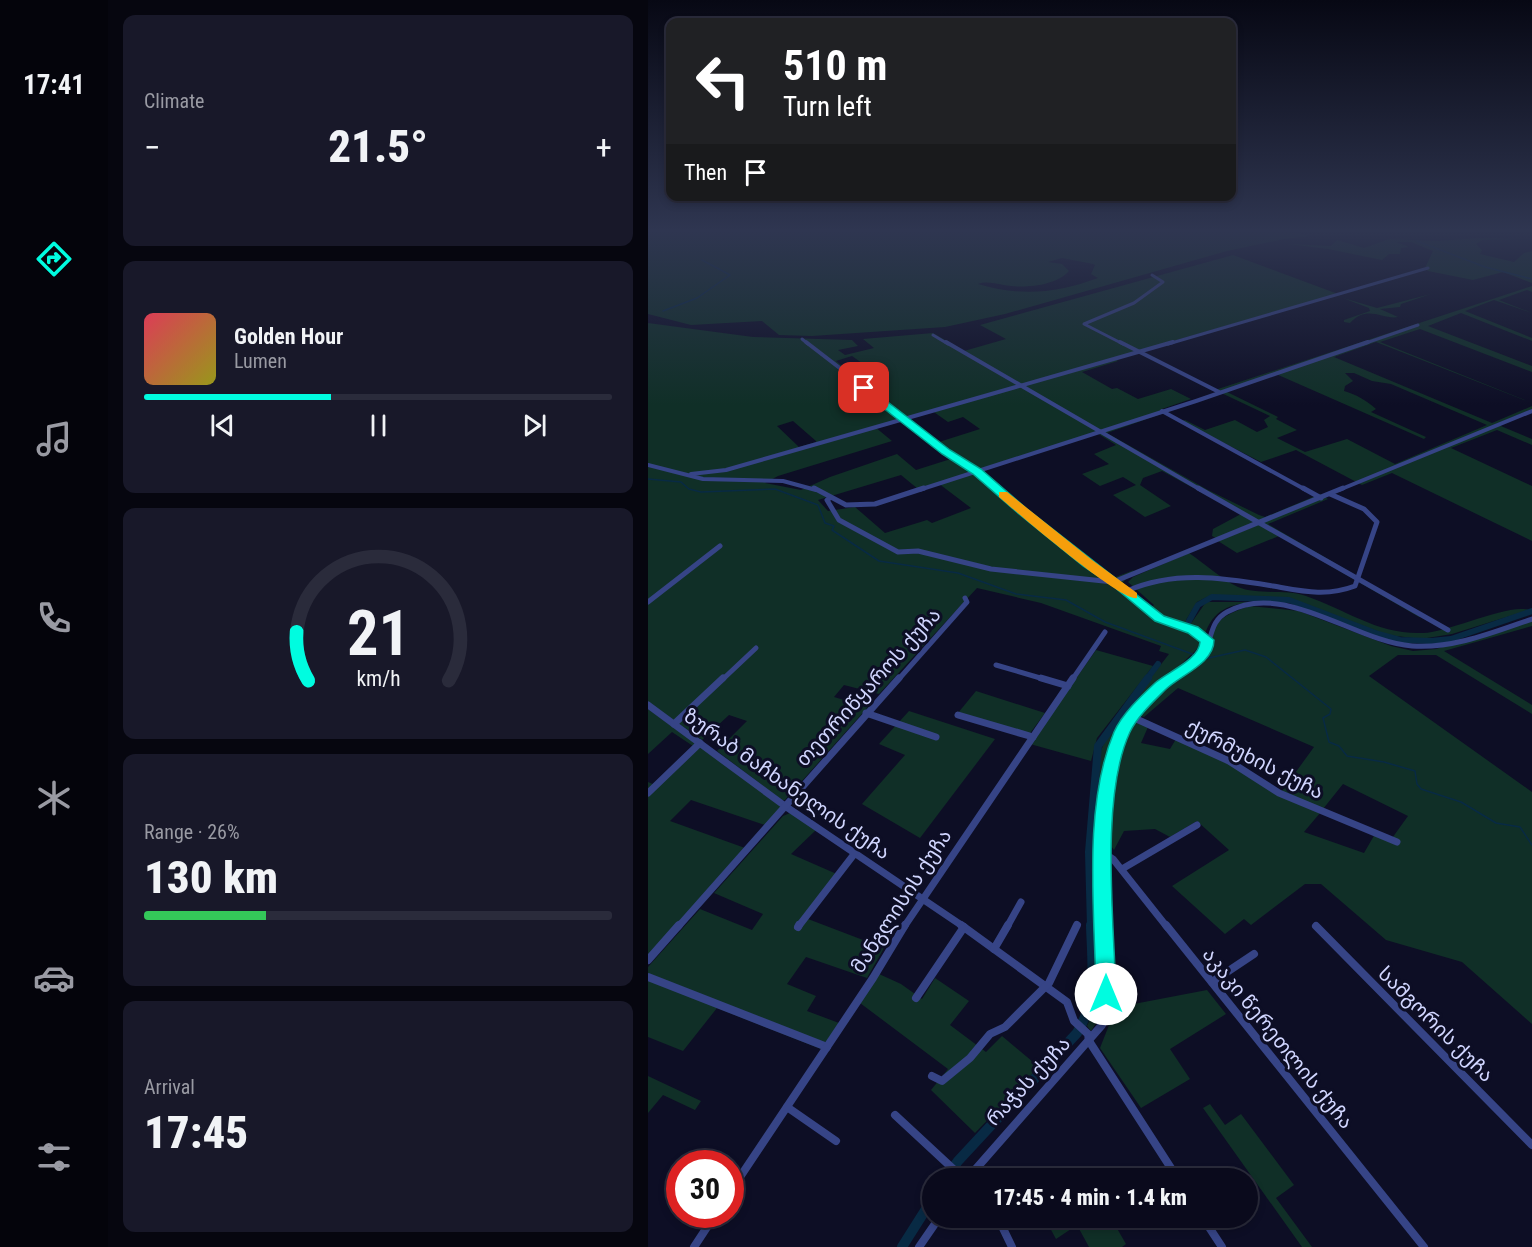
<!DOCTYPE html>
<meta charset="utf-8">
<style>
:root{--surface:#0a0a1c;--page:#181829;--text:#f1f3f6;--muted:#999aa3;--line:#2a2b3b;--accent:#00fce0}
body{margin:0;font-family:"Roboto Condensed","Noto Sans Georgian",sans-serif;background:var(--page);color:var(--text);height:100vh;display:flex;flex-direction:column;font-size:22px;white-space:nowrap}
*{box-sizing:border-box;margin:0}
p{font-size:20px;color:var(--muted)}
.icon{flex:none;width:33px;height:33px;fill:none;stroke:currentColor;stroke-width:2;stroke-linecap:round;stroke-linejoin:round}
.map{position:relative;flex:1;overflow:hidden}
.side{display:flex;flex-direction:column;gap:15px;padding:15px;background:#06060f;width:540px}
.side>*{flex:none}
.banner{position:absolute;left:18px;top:18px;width:570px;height:183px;border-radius:12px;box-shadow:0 3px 9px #0003,0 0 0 2px var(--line);background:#202124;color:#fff;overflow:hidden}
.speed{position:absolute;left:18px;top:1150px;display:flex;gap:12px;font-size:30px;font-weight:700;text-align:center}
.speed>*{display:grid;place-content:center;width:78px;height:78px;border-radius:50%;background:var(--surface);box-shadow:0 3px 9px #0003,0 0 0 2px var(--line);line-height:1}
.speed .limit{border:9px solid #d22;background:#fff;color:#111}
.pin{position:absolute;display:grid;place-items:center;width:51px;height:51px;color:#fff;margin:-26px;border-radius:12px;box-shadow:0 3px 9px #0006}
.me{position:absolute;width:66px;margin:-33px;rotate:0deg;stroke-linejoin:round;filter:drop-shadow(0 0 4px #0008)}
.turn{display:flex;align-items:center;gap:21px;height:126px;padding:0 18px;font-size:27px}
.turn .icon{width:78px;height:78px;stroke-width:2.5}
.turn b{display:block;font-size:42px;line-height:51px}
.then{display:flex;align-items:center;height:57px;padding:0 18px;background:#0003;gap:12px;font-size:22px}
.big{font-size:45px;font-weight:800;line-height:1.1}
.side .widget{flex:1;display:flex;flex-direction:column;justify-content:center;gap:9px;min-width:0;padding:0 21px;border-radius:12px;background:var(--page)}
.side .dial{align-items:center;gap:0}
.dial svg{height:156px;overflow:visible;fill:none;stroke:var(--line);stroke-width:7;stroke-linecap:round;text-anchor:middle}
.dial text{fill:var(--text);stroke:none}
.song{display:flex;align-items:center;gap:18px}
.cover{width:72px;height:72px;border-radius:9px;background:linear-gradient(135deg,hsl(350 70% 55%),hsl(60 70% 35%))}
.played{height:6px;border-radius:3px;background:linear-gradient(90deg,var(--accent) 40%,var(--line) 40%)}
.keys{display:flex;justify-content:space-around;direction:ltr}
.heat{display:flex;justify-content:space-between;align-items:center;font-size:33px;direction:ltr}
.charge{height:9px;border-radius:4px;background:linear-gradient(90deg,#34c759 26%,var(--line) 0)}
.trip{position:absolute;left:274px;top:1168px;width:336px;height:60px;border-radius:30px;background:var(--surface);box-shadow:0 3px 9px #0003,0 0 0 2px var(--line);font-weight:800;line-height:60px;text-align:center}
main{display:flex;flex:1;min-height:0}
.menu{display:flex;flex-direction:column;width:108px;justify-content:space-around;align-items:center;background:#04040b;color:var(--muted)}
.menu .icon{width:42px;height:42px}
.menu .on{color:var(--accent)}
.menu b{font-size:27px;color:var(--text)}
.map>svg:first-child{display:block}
.green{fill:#102f27;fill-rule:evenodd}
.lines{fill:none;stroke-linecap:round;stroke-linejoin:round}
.stream{stroke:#082a44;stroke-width:1.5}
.canal-far2{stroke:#082a44;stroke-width:6}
.canal-far1{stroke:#082a44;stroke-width:8}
.canal{stroke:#082a44;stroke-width:10}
.minor-far4{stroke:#364486;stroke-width:3}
.minor-far3{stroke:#364486;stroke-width:4}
.minor-far2{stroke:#364486;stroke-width:5}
.minor-far1{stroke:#364486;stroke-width:7}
.minor{stroke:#364486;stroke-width:8}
.route{fill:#00fce0;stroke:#00a492;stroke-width:1.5}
.slow{fill:#f59e0b}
.labels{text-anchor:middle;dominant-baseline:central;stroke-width:6;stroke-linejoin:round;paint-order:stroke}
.near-street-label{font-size:20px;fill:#d1d6ff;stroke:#0d0e25}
</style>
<main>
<nav class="menu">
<b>17:41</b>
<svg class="icon on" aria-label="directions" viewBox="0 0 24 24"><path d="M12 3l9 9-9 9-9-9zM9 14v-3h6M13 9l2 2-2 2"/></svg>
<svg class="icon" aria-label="music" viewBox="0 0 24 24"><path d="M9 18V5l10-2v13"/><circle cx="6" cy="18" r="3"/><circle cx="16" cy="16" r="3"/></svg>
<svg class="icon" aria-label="phone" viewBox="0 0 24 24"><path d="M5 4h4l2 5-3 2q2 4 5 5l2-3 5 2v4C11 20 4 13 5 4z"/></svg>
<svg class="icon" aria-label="climate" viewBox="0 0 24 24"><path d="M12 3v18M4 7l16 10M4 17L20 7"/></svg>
<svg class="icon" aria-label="car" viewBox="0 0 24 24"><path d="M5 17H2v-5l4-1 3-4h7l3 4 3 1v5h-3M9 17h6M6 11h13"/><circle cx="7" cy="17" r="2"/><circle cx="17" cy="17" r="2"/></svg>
<svg class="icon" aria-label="filters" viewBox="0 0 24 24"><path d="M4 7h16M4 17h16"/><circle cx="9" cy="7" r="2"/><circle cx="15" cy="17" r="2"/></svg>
</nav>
<section class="side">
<div class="widget"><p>Climate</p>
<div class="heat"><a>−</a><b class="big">21.5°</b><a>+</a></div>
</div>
<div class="widget">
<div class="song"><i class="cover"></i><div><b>Golden Hour</b><p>Lumen</p></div></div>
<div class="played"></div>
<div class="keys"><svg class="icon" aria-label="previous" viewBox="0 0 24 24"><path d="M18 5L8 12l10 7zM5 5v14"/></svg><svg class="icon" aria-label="pause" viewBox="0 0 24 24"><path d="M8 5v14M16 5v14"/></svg><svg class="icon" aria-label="next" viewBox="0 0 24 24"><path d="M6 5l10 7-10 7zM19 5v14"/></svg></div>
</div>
<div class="widget dial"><svg viewBox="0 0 100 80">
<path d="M14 69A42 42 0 1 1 86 69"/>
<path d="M14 69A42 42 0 0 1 8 44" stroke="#00fce0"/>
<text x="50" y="56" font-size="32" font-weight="700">21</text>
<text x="50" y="72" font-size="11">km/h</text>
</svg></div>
<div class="widget"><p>Range · 26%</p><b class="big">130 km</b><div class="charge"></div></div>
<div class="widget"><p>Arrival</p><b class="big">17:45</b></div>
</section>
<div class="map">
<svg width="884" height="1247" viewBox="0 0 884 1247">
<rect width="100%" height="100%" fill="#0d0e25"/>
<!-- green -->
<g class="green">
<path d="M0 231H627L648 233 652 231V234L662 236 636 239 579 251 357 314 297 327 164 336 131 335 114 321 43 325 0 314ZM414 258 445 264 447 265 443 274 450 278C409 293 373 297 330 284 340 280 352 285 363 286 380 288 409 285 421 271L414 264 400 262Z"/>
<polygon points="829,238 884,239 834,240 828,244 834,250 832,254 866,262 876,253 884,251 884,283 855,272 825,280 780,271 777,268 785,251 763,242 748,242 761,247 753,248 752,254 741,254 734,260 680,249 640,244 683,246 689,240 716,248 741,239 789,241"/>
<path d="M585 255 690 294 466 358 470 361 434 372 464 389 469 388 490 399 523 389 543 399 514 409 519 412 459 433 560 490 611 515 617 517 672 494 680 499 620 524 776 615 771 617 631 536 589 553 570 541 608 526 568 538 564 536 565 529 593 514 514 471 495 478 492 485 523 506 497 517 465 495 488 485 475 477 452 486 434 474 461 464 446 454 468 445 449 433 327 471 465 578 486 570 471 587 501 609 506 605 480 582 485 577 541 553C556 563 573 579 590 587 608 595 638 589 658 596 699 610 730 635 775 633 802 632 860 603 881 610L804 634 773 639 740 635 642 599 559 597 549 602 538 620 544 622 558 602H609C585 604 568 607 558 631 554 640 551 648 544 654 523 675 496 692 478 717 445 765 454 834 453 889 453 932 453 974 452 1017L443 1031 439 1026 445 1012 448 983 445 886 452 753 460 733 521 654 511 651 513 646 393 603 329 588 231 694 196 685 186 697 220 707 137 800H134L69 751 99 721 81 715 54 740 0 702V323L105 337 204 340 210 346 190 350 197 355 226 348 215 339 285 333 316 351 358 339 332 325ZM204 356 225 371V372L207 376 188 361ZM283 410 300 422 315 417 332 429 291 442 309 457 268 470 249 454 182 477 153 490 117 483 130 476 244 441 227 427ZM145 421 168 441V442L151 447 129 426ZM253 475 270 489 290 483 323 508 284 523 279 520 237 533 207 507 180 511 170 500Z"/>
<path d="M884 286V292L879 290 851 300 884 313 846 300 817 311 884 338V341L813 313 780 326 884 366V372L772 329 732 342 884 403 728 342 686 357 844 423 884 406V409L848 424 884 439V445L849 430 803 448 884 486V541L744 473 714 485 648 450 613 462 533 421 537 420 557 430 587 420 609 432 620 427 616 420 622 416 567 390ZM697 373H706L724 381 743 384 839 425 747 464 699 439 657 452 629 438 649 430 628 419 630 417 579 392 628 374 776 439 778 437 723 412 728 409C718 400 709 395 696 391L697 386 705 381Z"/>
<path d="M783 294 753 304 752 307 732 309 750 317C735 320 719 304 702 323L696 322V320L722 311 721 308 695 298 729 308Z"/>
<path d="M602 606 651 611 743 646 765 651 788 649 884 620V626L796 651 884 705V714L788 655H750L721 676 884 792V1024L814 962 738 940 673 884H657L603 925 596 919 577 934 524 886 581 850 549 821 522 837 507 829 476 831 466 850 460 842C461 818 462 732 488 722L500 727 493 743 522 749 528 739 583 764 625 793 672 813 656 832 716 853 727 834 742 841 760 816 695 784 675 809 634 791 666 747 530 688 496 717 492 716 491 713 508 694 559 653 563 649C559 621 581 613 602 606Z"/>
<polygon points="448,650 505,666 449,738 443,761 382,744"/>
<polygon points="328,691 397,713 380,736 310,713"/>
<polygon points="0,709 134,806 117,825 43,800 22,821 97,848 0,956 0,782 7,785 45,746 24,732 0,754"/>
<polygon points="261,711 347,739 272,838 214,804 257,755 231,744"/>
<polygon points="142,813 151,816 168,830 143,854 191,875 160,919 236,948 219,978 158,957 139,984 168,996 159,1011 191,1023 173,1049 69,1008 35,1051 0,1037 0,967 52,909 104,930 115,914 66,893 135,816"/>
<polygon points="231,974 253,984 274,999 287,978 321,1001 302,1025 338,1052 354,1036 391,1067 327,1133 283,1090 300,1069 212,1003"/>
<polygon points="559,990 578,1014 522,1049 542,1079 493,1108 452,1048 463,1020 464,1004 470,1007"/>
<polygon points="0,1076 53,1101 47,1110 15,1095 0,1113"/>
<polygon points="562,1104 577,1125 593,1114 646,1185 628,1198 664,1247 654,1247 555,1108"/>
<polygon points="417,1218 463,1218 478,1244 474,1247 441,1247 429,1225 408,1239 402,1228"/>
</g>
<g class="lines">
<!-- stream -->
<g class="stream">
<polyline points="769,241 837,267 884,279"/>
<polyline points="15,311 49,298 82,275 54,260"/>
<polyline points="0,479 33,482 41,489 53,492 127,489 170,505 177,523 186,526 184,530 231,561 310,573 368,594 418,600 457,622 547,655"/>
<polyline points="556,659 597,650 618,657 683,709 682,714 675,718 681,742 691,746 699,756 736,762 767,771 769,784 773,789 813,802 848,823 872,827 884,845"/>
</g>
<!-- canal-far2 -->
<g class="canal-far2">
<polyline points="541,621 550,605 564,597 641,600 730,634 752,640 783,641 803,639 884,611"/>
<polyline points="498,680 510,664"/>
</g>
<!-- canal-far1 -->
<polyline class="canal-far1" points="443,927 441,852 450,746 500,678"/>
<!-- canal -->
<g class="canal">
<path d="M297 1179 310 1161 429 1033C450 999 444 963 443 925"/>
<polyline points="254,1247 285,1198"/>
</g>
<!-- minor-far4 -->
<g class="minor-far4">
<polyline points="285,335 300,344"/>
<polyline points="154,339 160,344"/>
<polyline points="475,344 436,324 486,303 515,282 504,275"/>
<polyline points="520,344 780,268"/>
<polyline points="715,344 770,325"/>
</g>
<!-- minor-far3 -->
<g class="minor-far3">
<polyline points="158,342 350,490"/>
<polyline points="298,342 553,490"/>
<polyline points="472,342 571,392"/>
<polyline points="514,411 658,490"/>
<polyline points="0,465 55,479 135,481 168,490"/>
<polyline points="43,474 78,470 525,342"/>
<polyline points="271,490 548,401 720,342"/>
<polyline points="691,490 884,411"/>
</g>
<!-- minor-far2 -->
<g class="minor-far2">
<polyline points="166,488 198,505 227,504 276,488"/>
<polyline points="348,488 466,583"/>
<polyline points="550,488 800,630"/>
<polyline points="655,488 673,498"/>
<polyline points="182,498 179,500 191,520 250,552 270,551 343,569 465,582"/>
<path d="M479 591C527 570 575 578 625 586 654 591 678 597 707 586L729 522 716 509 682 494"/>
<polyline points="0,602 72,546"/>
<polyline points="559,640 545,630 511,618 470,583 470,580 695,488"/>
<polyline points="348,665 399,680"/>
<polyline points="74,680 108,648"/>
<polyline points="250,680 319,602 317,598"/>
<polyline points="424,680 457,632"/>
<path d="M523 680C533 672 548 664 555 654 565 639 561 622 579 612 636 580 707 642 764 646 805 649 846 632 884 619"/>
</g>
<!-- minor-far1 -->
<g class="minor-far1">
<polyline points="393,678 420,686"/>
<polyline points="0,705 137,806 316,927"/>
<polyline points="218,713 288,737"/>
<polyline points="310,715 385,737"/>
<polyline points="484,717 581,761 631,793 749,842"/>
<polyline points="26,724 75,678"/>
<polyline points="0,793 52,743"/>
<polyline points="455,852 465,859 519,927"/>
<polyline points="474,869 549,825"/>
<polyline points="30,927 251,678"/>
<polyline points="150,927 207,853"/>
<polyline points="256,927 425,678"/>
<polyline points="359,927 373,902"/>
<path d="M455 927C453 866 446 771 482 719 493 703 509 690 525 678"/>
</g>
<!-- minor -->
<g class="minor">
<polyline points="313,925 419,1002 426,1021 440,1034 441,1041 530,1179"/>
<polyline points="518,925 776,1247"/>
<polyline points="668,926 884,1145"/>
<polyline points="150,927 151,925"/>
<polyline points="346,949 360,925"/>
<polyline points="0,960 31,925"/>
<polyline points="0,977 179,1047"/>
<polyline points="564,982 606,954"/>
<polyline points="268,998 316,927"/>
<polyline points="284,1076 294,1081 322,1058 342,1034 357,1027 401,983 429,925"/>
<polyline points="139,1107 188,1141"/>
<polyline points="247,1115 316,1179"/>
<polyline points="319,1179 454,1025 458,1013 455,925"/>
<polyline points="82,1192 225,978 257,925"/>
<polyline points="350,1218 364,1247"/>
<polyline points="555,1218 574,1247"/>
<polyline points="46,1247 67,1215"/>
<polyline points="271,1247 291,1218"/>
</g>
</g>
<!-- sky -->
<linearGradient id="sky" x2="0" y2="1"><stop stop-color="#070814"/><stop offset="0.57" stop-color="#2f3651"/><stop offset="1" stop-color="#2f3651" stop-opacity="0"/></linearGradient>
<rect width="884" height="405" fill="url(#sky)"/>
<!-- route -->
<path class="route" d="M212 386H219L302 450 333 469 379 509 516 616 550 627 566 640C566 664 532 675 517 690 505 702 489 717 482 732 452 796 466 922 468 994L465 1001 458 1003 451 1001 448 994C447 913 434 808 466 732 474 714 492 697 507 683 519 672 551 660 552 642L540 633 507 621 465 586 435 566 371 514 325 474 294 454 212 390Z"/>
<!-- slow -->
<path class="slow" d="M351 492H359L444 560 489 593V598C473 602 370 513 351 497Z"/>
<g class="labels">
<!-- near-street labels -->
<g class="near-street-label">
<text transform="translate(220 687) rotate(-48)">თეთრიწყაროს ქუჩა</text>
<text transform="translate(607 759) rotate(27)">ქურმუხის ქუჩა</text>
<text transform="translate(139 784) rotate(35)">ზურაბ მაჩხანელის ქუჩა</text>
<text transform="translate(253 901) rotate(-57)">მანგლისის ქუჩა</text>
<text transform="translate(788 1024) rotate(45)">სამგორის ქუჩა</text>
<text transform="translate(630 1038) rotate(51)">აკაკი წერეთლის ქუჩა</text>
<text transform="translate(380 1081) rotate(-47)">რაჭას ქუჩა</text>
</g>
</g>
</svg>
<div class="speed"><div class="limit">30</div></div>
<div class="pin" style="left:216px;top:388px;background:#d93025"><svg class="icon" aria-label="arrive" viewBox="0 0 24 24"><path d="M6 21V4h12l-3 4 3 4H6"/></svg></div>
<svg class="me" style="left:458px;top:994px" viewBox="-20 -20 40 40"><circle r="19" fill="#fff"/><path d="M0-13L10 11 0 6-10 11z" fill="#00fce0"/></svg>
<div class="trip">17:45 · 4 min · 1.4 km</div>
<div class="banner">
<div class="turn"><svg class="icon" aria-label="left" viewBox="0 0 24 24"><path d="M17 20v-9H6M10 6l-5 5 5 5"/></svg><div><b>510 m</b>Turn left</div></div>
<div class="then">Then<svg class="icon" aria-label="arrive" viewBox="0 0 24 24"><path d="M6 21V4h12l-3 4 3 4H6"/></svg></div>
</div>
</div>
</main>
